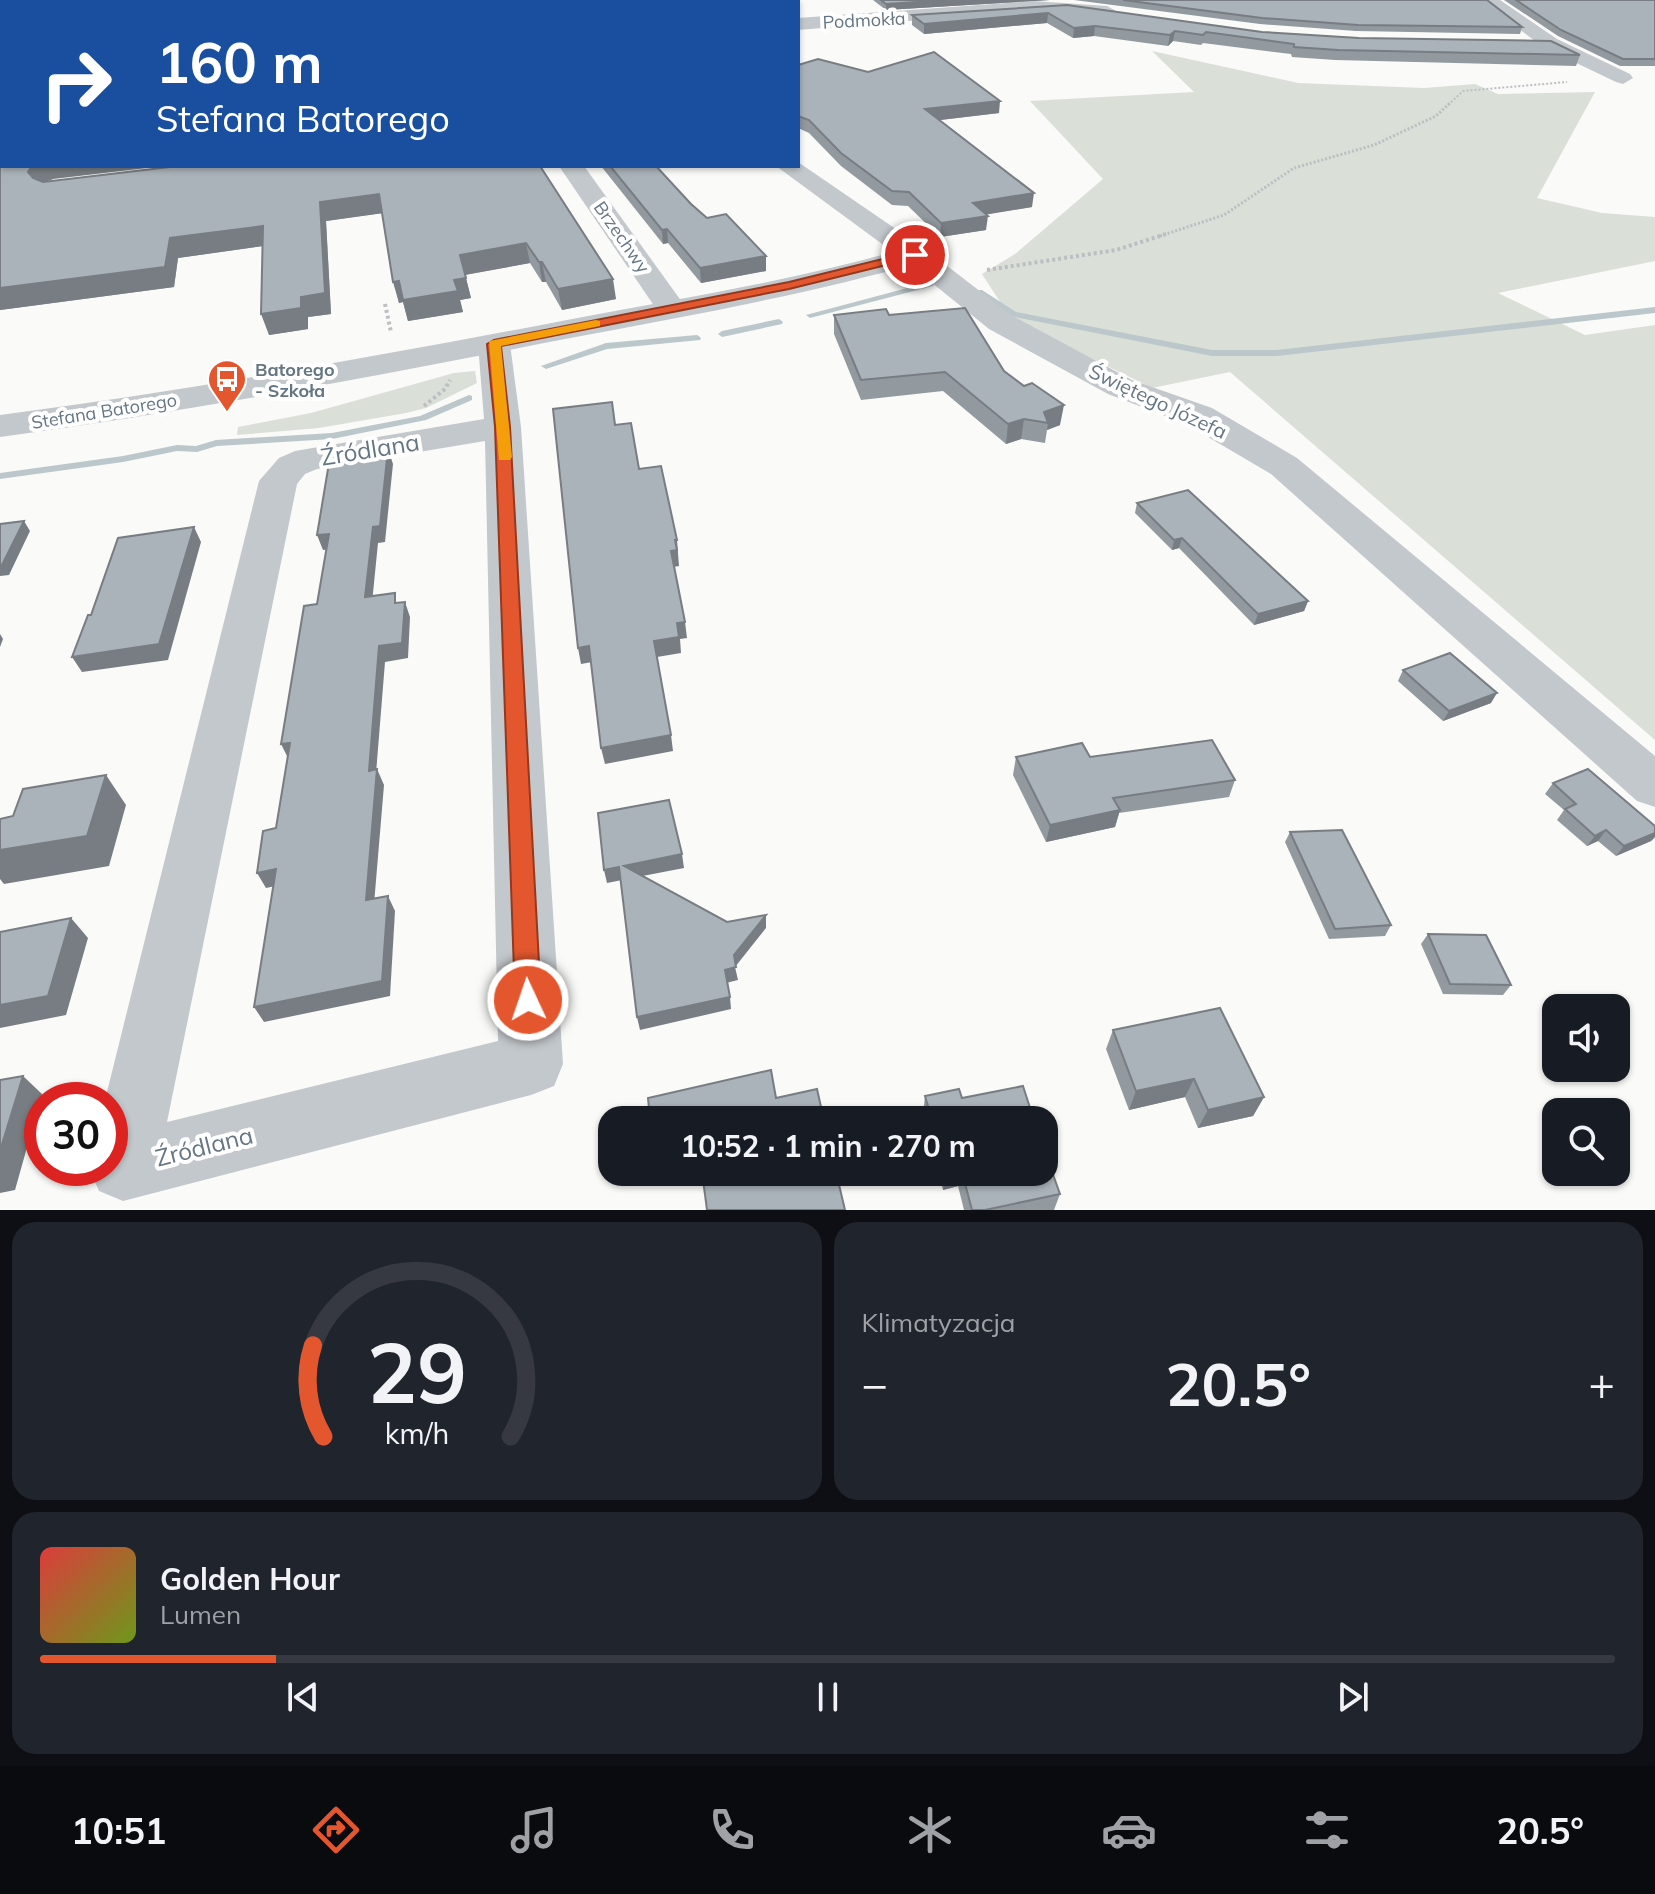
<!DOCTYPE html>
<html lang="pl">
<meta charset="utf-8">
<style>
:root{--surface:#171b24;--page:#20242c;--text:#f1f3f6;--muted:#9ea1a6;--line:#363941;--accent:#e4572e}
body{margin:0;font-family:Mulish,sans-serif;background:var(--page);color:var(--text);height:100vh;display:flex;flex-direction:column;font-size:30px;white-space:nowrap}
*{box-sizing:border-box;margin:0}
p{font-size:26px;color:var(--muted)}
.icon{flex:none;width:44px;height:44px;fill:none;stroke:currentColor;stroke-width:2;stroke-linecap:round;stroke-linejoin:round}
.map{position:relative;height:1210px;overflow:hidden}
.sheet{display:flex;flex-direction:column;gap:12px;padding:12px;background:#0d0f14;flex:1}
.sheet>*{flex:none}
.guide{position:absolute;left:0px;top:0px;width:800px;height:168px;box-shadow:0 2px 6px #0004;background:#1a4fa0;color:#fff;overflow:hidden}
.controls{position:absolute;left:1542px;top:994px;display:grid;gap:16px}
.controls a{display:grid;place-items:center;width:88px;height:88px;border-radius:16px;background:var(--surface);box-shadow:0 2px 6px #0004;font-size:40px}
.speed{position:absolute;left:24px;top:1082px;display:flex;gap:16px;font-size:40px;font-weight:700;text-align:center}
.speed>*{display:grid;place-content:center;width:104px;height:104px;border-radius:50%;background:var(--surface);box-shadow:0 2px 6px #0004;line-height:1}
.speed .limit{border:12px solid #d22;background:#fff;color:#111}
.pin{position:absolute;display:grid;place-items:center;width:68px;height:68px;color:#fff;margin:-34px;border:4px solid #fff;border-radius:50%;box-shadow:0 2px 8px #0007}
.me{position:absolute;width:88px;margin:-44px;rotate:357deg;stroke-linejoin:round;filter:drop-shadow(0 0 6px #0008)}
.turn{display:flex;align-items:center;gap:28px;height:168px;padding:0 24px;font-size:36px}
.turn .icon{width:104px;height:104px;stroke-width:2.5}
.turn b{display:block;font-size:56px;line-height:68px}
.big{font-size:60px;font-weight:700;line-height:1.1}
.sheet .card{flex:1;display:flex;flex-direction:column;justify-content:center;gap:12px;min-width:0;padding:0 28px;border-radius:24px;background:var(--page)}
.sheet .dial{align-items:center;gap:0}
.dial svg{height:208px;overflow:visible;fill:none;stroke:var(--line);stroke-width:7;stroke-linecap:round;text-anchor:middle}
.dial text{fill:var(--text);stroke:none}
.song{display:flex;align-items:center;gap:24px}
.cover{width:96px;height:96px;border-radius:12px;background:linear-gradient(135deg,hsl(0 70% 55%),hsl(80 70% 35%))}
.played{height:8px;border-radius:4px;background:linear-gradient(90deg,var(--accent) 15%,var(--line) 15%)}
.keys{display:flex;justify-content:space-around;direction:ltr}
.heat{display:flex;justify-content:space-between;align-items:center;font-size:44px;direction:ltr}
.sheet .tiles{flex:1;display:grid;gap:12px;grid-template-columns:1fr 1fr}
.card:last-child{grid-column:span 2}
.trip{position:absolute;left:598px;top:1106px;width:460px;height:80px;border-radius:24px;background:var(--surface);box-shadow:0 2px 6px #0004;font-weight:700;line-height:80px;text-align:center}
.tab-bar{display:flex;height:128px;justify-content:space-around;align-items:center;background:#090b0e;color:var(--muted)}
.tab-bar .icon{width:56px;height:56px}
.tab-bar .active{color:var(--accent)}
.tab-bar b{font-size:36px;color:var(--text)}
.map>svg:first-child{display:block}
.green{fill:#dadfd7}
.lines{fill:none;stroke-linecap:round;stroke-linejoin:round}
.stream{fill:#bbc7cb;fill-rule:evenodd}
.path-far2{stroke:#bbbfc2;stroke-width:2;stroke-dasharray:2 2;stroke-linecap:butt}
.path-far1{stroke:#bbbfc2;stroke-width:3;stroke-dasharray:2 2;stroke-linecap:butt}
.path{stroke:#bbbfc2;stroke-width:4;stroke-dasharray:3 3;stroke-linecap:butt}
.minor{fill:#c3c8cc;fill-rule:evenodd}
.tertiary{fill:#c3c8cc;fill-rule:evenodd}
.wall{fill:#929a9f}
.shaded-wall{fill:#777d82}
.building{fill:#aab3b9;stroke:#777d82;stroke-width:2}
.route{fill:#e4572e;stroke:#94391e;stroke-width:2}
.slow{fill:#f59e0b}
.labels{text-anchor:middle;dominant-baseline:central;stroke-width:8;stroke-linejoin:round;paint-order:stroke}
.far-street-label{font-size:18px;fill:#657683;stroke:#fff}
.far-poi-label{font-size:18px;font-weight:bold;fill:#657683;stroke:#fff;text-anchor:start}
.street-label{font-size:20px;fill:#657683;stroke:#fff}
.near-street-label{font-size:24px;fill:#657683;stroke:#fff}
</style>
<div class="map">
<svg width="1655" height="1210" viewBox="0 0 1655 1210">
<rect width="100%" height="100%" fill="#fafaf8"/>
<!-- green -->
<g class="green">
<polygon points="0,0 454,0 2,2 0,58"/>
<polygon points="1152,51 1298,83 1424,88 1475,84 1498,94 1595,92 1537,198 1602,213 1655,217 1655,261 1498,293 1585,335 1655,325 1655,740 1230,372 1152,388 1011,319 982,274 1015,254 1103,179 1030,101 1194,92"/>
<polygon points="475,371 477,383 426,408 406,413 319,428 237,435 238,427 311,413 454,373"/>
</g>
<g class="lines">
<!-- stream -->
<g class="stream">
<polygon points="930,282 934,284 933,286 810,318 806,315"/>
<polygon points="976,290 982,290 1016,312 1212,350 1277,350 1655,307 1655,313 1277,356 1212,356 1010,316 976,294"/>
<polygon points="779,319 783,322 782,324 722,337 718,334 722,331"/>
<polygon points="697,335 701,338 700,340 607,349 549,368 546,369 541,366 606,343"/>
<polygon points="469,395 472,396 472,400 426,420 332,439 217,446 197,452 177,451 123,462 0,479 0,473 123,456 177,445 196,446 216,440 332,433 420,416"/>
</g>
<!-- path-far2 -->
<polyline class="path-far2" points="1448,105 1463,91 1567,82"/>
<!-- path-far1 -->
<polyline class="path-far1" points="1160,236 1224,215 1294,168 1374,145 1436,116 1450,103"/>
<!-- path -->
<g class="path">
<polyline points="987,270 1116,250 1166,234"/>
<polyline points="385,304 391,332"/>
<polyline points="424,406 445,389 450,380"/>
</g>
<!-- minor -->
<g class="minor">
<polygon points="1480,0 1500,0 1557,39 1630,74 1633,78 1623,84 1616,82 1543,47"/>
<polygon points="1034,1 1107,6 1116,11 1107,16 1034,11 798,30 798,18"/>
<polygon points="559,166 584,166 687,309 683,316 672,318 661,316"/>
<polygon points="915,246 925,249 1011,315 1132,380 1212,408 1297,458 1655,756 1655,807 1637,801 1271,474 1186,424 1108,394 989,329 905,261 901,255 905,249"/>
<path d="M494 334 505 337 510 344 521 427 563 1064 554 1086 531 1095 123 1201 99 1191 89 1168H110V1100H105L259 481 279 458 295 451 484 419 478 344 483 337ZM485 441 498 1041 167 1122 297 484 305 474 317 469Z"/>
</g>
<!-- tertiary -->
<path class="tertiary" d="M798 162 925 249 929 255 925 261C807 295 686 316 565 339 378 376 190 411 0 437V415C190 390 379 356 567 320 676 299 786 282 893 252L776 166H798Z"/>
</g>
<!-- wall -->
<g class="wall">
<polygon points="873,0 1050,0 886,10"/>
<polygon points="1074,0 1487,0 1522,27 1520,34 1356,31 1260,24"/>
<polygon points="1504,0 1655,0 1655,66 1620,66 1558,36"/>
<polygon points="1067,5 1262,32 1580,55 1576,66 1335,60 1292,57 1291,54 1203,43 1201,45 1173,41 1168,46 1094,36 1073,38 1047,23 924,34 912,25 912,15"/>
<polygon points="0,54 53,179 45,182 540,166 616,299 562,310 546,282 542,282 530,263 465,275 471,298 460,300 463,312 408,321 403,302 399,303 382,213 326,221 331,314 308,317 308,329 269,335 263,246 178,258 174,287 0,310"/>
<polygon points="798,65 999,113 939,120 1032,207 986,214 986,230 940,237 908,206 892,205 841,166 809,133 798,128"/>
<polygon points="601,166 656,166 691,204 707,218 766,256 766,271 701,283 668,243 663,244"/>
<polygon points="834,315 889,315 1004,371 1060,425 1047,430 1045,443 1021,439 1006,444 943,391 861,400 834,334"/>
<polygon points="1137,503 1308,601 1304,611 1254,625 1179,548 1172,550 1135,513"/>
<polygon points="1403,670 1491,703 1443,721 1398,681"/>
<polygon points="1016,757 1090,757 1235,780 1229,797 1119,813 1115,827 1046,842 1013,775"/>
<polygon points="1553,783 1655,826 1655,837 1651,841 1616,856 1598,841 1587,846 1557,820 1564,810 1545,794"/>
<polygon points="1290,832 1391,925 1385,936 1329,939 1285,842"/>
<polygon points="1428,934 1511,985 1503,995 1443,994 1421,944"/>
<polygon points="1113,1030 1264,1097 1253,1116 1198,1128 1185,1097 1129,1110 1106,1049"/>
<polygon points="925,1096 962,1098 1032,1114 1039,1120 925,1120 923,1114"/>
<polygon points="1046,1155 1060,1194 1054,1210 964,1210 958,1186 943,1190 938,1172 1044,1172"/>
</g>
<!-- shaded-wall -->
<g class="shaded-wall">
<polygon points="947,0 1050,0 886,10 886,4"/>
<polygon points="1048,13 1047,23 924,34 924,24"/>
<polygon points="1095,26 1094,36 1073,38 1074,28"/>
<polygon points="1175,31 1173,41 1168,46 1170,35"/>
<polygon points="1000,101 999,113 924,122 925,109"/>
<polygon points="32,166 164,166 53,179 42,183 37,190 28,172"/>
<polygon points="1034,193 1032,207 972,217 973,203"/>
<polygon points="379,194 384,213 326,221 331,314 308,317 308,329 269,335 261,314 301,297 320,202"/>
<polygon points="988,216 986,230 940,237 941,223"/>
<polygon points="263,226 270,245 178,258 174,287 0,310 0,288 170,238"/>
<polygon points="667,229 668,243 663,244 662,230"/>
<polygon points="526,243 530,263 464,275 460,255"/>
<polygon points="766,256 766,271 701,283 700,268"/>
<polygon points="539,262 542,262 546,282 542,282"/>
<polygon points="466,278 471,298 460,300 463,312 408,321 403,302 399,303 393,282 454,280"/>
<polygon points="613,279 616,299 562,310 558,289"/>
<polygon points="1064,405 1060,425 1047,430 1048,423 1044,412"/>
<polygon points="1024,419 1021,439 1006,444 1008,424"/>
<polygon points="388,449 393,464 385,542 378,543 371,613 365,597 373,527"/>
<polygon points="24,521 30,531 9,575 0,576 0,565"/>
<polygon points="194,527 201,542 168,660 82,672 72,657"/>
<polygon points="329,534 335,549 323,550 317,535"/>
<polygon points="1182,538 1179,548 1172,550 1174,540"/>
<polygon points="675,540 677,540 679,566 673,567 671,551"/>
<polygon points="1308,601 1304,611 1254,625 1258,614"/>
<polygon points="405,602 410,617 408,658 385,662 375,786 369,771 379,646"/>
<polygon points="685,622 687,638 680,639 681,653 657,657 654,641 677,623"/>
<polygon points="0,634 3,639 0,647"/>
<polygon points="589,646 592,662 581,664 578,648"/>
<polygon points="1497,693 1491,703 1443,721 1449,711"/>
<polygon points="671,735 673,751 605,764 601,748"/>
<polygon points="290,743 289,760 281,744"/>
<polygon points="377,769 384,785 373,916 366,900"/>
<polygon points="106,775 126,805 109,866 4,884 0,879 0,850"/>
<polygon points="1120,810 1115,827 1046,842 1050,825"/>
<polygon points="1606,830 1598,841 1587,846 1595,836"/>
<polygon points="1655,833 1655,837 1651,841 1616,856 1624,846"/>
<polygon points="682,854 684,868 627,879 624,866"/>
<polygon points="619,867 622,880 607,883 604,870"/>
<polygon points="276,869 284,884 266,888 257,873"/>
<polygon points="388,896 395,911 390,996 264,1022 254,1007"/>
<polygon points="766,915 766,928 735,967 738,980 726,983 725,970 734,955"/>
<polygon points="71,918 88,938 66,1015 0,1028 0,1005"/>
<polygon points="730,997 731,1009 640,1030 637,1017"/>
<polygon points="23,1076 42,1094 15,1190 0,1193 0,1151"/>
<polygon points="1194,1079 1185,1097 1129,1110 1136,1091"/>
<polygon points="1264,1097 1253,1116 1198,1128 1208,1110"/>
<polygon points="949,1172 961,1172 958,1186 943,1190 946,1173"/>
</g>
<!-- building -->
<g class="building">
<polygon points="500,0 526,0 528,1 536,0 724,0 726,2 485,2"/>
<polygon points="881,0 947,0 886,4"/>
<polygon points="1123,0 1487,0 1522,27 1358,25 1262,18"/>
<polygon points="1516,0 1655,0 1655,59 1623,59 1561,30"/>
<polygon points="1067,5 1262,32 1359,38 1551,41 1580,55 1338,50 1294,47 1294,44 1206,32 1203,35 1175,31 1170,35 1095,26 1074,28 1048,13 924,24 912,15"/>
<polygon points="934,52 1000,101 925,109 1034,193 973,203 988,216 941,223 909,192 892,191 841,153 809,120 798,116 798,65 818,59 868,72"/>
<polygon points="0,54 2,54 2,166 32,166 28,172 33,178 43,182 178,166 540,166 613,279 558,289 542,262 539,262 526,243 460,255 466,278 454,280 458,291 403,300 399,281 393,282 379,194 320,202 325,293 301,297 301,308 261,314 263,226 170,238 165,267 0,288"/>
<polygon points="610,166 656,166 691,204 707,218 726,214 766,256 700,268 667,229 662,230"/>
<polygon points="965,308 1004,371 1024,386 1032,383 1064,405 1044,412 1048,423 1024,419 1008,424 945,372 861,380 834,315 886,309 889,315"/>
<polygon points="612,402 615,425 631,423 639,469 661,466 677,540 675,540 677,550 671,551 685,622 677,623 679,637 654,641 671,735 601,748 589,646 578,648 553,409"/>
<polygon points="388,449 380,526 373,527 365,597 395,593 395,603 405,602 402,643 379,646 369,771 377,769 366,900 388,896 382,981 254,1007 276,869 257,873 263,831 276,828 290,743 281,744 304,606 317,604 329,534 317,535 330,457"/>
<polygon points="1188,490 1308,601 1258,614 1182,538 1174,540 1137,503"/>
<polygon points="24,521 2,565 0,565 0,524"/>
<polygon points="194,527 159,644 72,657 88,615 91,615 118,538"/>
<polygon points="1450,653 1497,693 1449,711 1403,670"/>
<polygon points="1212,740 1235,780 1113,798 1120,810 1050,825 1016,757 1082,743 1090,757"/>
<polygon points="1588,769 1655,826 1655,833 1624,846 1606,830 1595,836 1565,809 1576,804 1553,783"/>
<polygon points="106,775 87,836 0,850 0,819 13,816 23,789"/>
<polygon points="669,800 682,854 624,866 727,922 766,915 734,955 736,967 725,970 730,997 637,1017 619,867 604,870 598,813"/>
<polygon points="1342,830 1391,925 1335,929 1290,832"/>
<polygon points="71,918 48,996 0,1005 0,932"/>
<polygon points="1428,934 1486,935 1511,985 1450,984"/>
<polygon points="1220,1008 1264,1097 1208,1110 1194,1079 1136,1091 1113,1030"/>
<polygon points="771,1070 776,1098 817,1089 824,1120 650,1120 648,1098"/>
<polygon points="23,1076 0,1151 0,1080"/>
<polygon points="1023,1086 1032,1114 1039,1120 932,1120 925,1096 959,1089 962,1098"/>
<polygon points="1044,1125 1049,1142 1046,1155 1060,1194 985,1210 972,1210 962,1172 1044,1172"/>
<polygon points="702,1172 836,1172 845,1210 707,1210"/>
</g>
<!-- route -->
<polygon class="route" points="915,251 919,252 919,257 789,289 501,346 510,427 541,1000 537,1008 528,1012 519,1008 515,1000 495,427 487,344 494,340 789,282"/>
<!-- slow -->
<polygon class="slow" points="596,320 600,321 600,326 501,346 512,457 510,460 499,460 489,341"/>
<!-- icons -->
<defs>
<g id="bus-pin" transform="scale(2)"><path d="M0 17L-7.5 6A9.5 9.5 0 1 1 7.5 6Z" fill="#e4572e" stroke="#fff"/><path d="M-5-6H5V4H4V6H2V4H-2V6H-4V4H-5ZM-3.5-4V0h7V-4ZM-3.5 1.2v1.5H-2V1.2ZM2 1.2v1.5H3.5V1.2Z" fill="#fff"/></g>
</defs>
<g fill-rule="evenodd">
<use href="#bus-pin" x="227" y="379"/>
</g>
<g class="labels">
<!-- far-street labels -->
<g class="far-street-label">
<text transform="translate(864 20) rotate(-3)">Podmokła</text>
<text transform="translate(622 237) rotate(55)">Brzechwy</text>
<text transform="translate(104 411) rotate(-9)">Stefana Batorego</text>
</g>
<!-- far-poi labels -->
<g class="far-poi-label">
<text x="255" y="369">Batorego<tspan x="255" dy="21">- Szkoła</tspan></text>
</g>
<!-- street labels -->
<g class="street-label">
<text transform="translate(1158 401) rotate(25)">Świętego Józefa</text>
</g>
<!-- near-street labels -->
<g class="near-street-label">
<text transform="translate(370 449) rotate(-9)">Źródlana</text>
<text transform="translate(204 1146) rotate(-14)">Źródlana</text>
</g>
</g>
</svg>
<div class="controls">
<a><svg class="icon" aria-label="sound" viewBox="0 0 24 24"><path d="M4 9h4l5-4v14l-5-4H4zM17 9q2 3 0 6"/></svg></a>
<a><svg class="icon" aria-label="search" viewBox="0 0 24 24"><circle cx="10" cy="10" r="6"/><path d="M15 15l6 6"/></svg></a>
</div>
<div class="speed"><div class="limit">30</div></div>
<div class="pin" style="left:915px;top:255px;background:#d93025"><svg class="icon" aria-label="arrive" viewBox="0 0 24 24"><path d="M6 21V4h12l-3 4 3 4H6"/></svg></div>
<svg class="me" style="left:528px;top:1000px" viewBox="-20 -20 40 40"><circle r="17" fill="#e4572e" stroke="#fff" stroke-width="3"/><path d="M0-11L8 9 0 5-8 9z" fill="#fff"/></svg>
<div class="trip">10:52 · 1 min · 270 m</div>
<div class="guide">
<div class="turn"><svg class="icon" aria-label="right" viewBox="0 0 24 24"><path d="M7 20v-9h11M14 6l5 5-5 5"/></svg><div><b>160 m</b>Stefana Batorego</div></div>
</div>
</div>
<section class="sheet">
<div class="tiles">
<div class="card dial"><svg viewBox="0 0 100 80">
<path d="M14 69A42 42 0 1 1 86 69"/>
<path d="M14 69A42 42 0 0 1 10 34" stroke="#e4572e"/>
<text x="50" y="56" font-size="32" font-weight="700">29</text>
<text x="50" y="72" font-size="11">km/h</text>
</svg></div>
<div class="card"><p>Klimatyzacja</p>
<div class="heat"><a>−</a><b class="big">20.5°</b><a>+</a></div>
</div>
<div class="card">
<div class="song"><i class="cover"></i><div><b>Golden Hour</b><p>Lumen</p></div></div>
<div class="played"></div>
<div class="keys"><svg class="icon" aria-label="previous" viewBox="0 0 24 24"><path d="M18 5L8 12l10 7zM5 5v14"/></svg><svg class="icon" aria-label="pause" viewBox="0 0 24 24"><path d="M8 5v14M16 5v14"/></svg><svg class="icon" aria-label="next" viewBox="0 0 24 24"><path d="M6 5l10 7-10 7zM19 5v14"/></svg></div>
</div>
</div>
</section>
<nav class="tab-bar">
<b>10:51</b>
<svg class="icon active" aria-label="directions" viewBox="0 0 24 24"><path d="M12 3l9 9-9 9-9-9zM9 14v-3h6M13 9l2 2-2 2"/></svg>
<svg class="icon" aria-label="music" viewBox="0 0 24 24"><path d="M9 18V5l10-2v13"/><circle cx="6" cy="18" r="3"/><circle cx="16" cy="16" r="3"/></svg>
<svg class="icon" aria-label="phone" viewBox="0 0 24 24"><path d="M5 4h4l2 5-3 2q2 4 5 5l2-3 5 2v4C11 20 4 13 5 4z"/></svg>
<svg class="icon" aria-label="climate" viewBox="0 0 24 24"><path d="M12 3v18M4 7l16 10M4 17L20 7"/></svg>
<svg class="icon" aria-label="car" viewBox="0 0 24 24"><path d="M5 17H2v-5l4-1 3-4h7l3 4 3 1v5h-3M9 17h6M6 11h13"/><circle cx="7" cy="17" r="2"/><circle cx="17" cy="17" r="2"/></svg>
<svg class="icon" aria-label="filters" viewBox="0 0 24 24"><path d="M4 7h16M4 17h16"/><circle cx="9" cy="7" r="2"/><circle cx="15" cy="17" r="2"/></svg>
<b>20.5°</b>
</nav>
